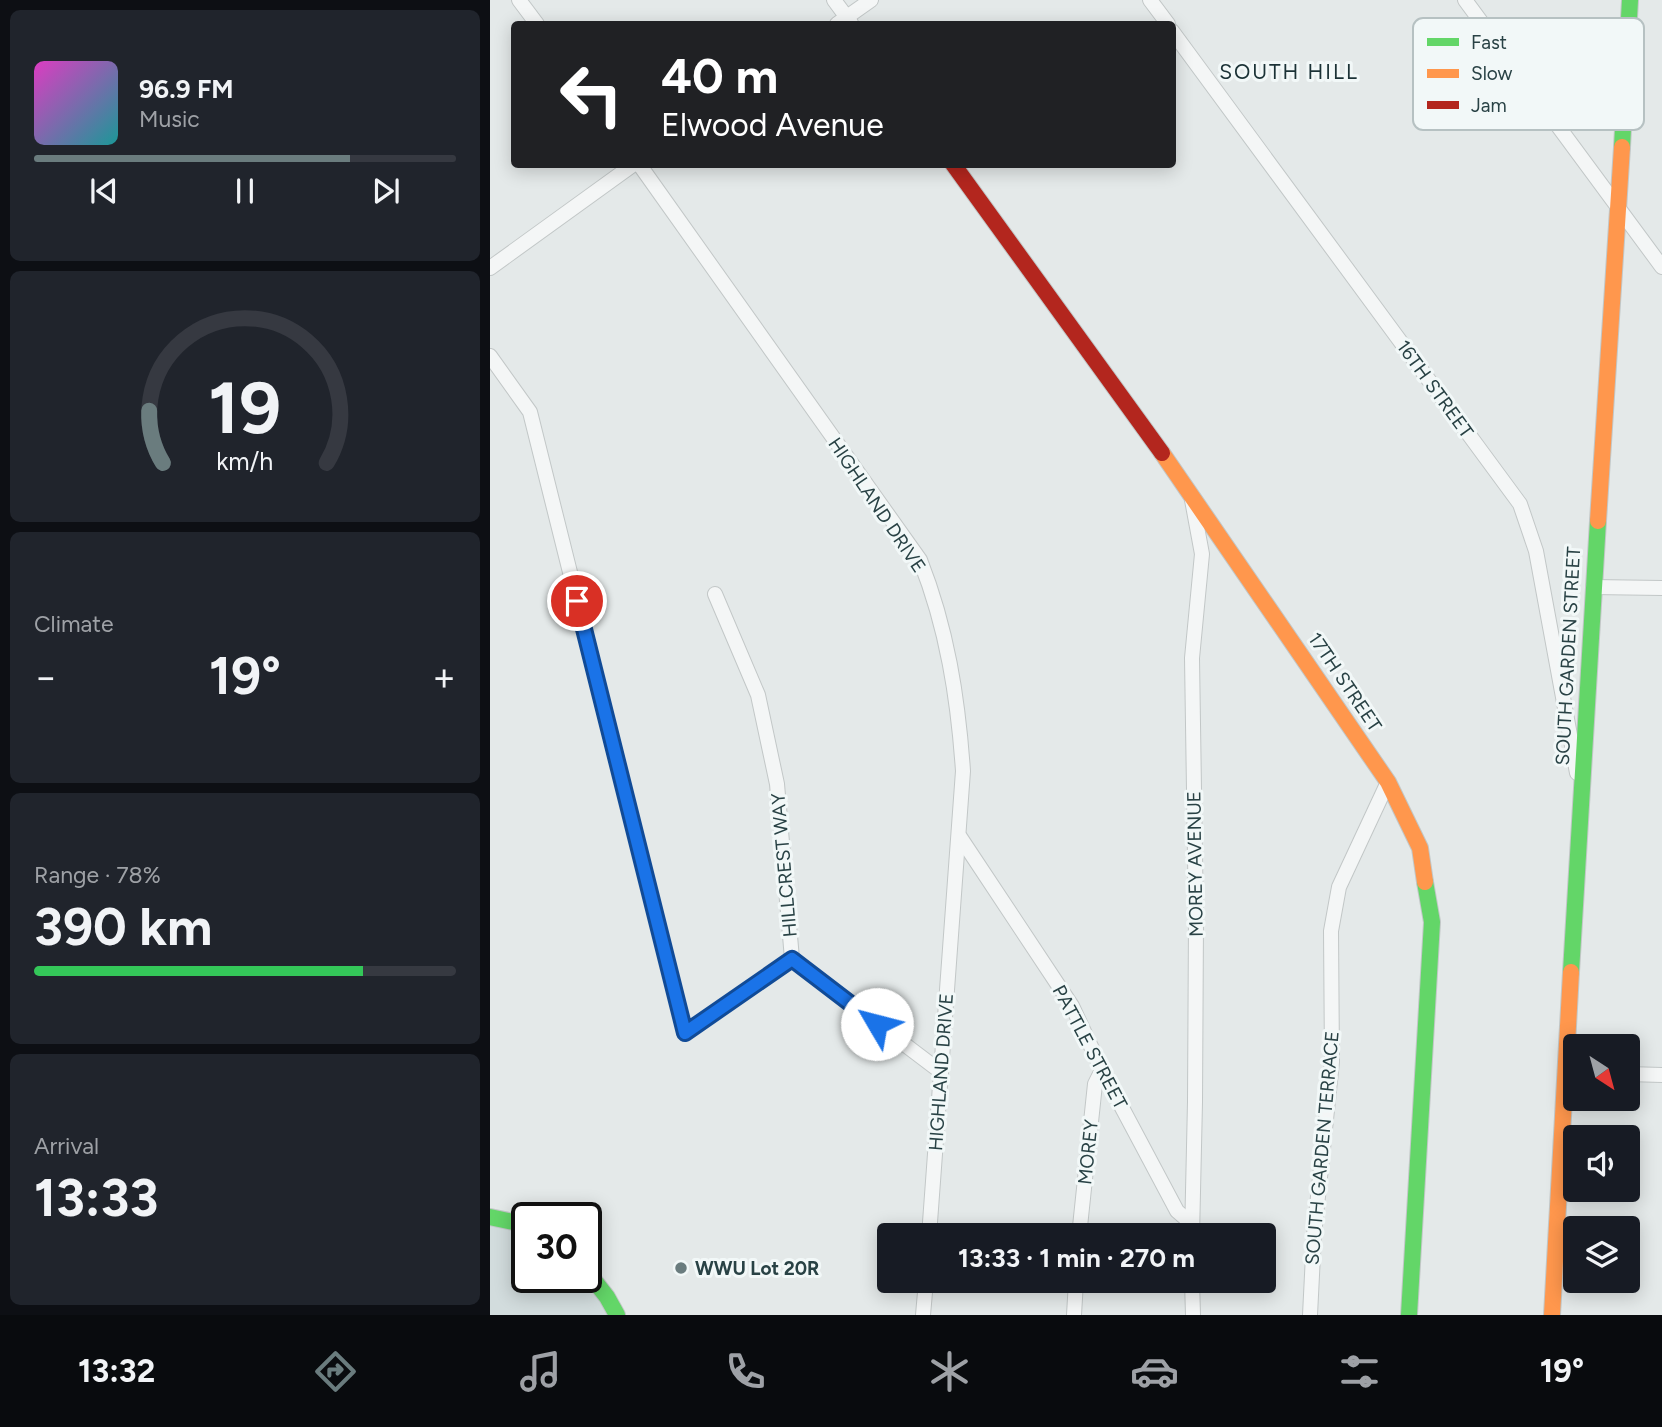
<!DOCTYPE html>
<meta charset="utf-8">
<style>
:root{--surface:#171b24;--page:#20242c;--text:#f1f3f6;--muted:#9ea1a6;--line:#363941;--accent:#6a7c7e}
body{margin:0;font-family:Figtree,sans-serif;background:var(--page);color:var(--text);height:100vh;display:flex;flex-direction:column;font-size:26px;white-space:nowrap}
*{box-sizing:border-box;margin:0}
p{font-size:23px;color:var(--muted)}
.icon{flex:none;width:38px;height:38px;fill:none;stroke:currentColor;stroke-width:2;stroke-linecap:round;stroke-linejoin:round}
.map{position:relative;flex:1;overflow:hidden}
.sheet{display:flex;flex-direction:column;gap:10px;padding:10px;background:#0d0f14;width:490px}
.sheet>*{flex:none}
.hud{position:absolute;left:21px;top:21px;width:665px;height:147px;border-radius:7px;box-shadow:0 4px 18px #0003;background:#202124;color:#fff;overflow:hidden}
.needle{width:46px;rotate:144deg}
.tools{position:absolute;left:1073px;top:1034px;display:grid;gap:14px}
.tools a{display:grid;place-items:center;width:77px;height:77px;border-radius:7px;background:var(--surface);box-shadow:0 4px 18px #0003;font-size:35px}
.speed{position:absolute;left:21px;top:1202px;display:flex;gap:14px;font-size:35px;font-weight:700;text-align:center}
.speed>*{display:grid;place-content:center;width:91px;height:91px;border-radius:50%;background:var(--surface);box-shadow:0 4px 18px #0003;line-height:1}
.speed .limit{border:4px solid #111;border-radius:10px;background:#fff;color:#111}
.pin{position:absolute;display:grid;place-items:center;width:60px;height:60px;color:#fff;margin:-30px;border:4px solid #fff;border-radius:50%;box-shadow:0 2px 7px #0007}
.me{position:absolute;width:77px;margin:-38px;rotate:307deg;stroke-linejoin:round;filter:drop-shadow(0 0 5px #0008)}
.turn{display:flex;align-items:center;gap:24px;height:147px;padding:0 35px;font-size:32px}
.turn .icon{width:91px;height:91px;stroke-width:2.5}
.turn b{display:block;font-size:49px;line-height:60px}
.big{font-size:52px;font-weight:700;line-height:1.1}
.sheet .widget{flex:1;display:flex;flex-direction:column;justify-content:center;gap:10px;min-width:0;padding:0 24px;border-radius:10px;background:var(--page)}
.sheet .dial{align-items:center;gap:0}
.dial svg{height:182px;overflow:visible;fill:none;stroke:var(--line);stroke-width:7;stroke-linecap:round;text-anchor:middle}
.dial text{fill:var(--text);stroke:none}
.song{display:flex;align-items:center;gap:21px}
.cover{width:84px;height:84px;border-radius:10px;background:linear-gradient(135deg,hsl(310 70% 55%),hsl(180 70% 35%))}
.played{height:7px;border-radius:4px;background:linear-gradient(90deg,var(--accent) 75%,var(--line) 75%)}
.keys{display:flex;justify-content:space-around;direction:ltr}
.heat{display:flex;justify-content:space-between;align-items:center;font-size:38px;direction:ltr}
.charge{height:10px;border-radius:5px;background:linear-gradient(90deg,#34c759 78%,var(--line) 0)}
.trip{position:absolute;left:387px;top:1223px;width:399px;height:70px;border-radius:7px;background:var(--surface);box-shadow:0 4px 18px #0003;font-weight:700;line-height:70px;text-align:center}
.dock{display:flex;height:112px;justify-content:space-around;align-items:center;background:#090b0e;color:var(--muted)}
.dock .icon{width:49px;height:49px}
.dock .selected{color:var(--accent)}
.dock b{font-size:32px;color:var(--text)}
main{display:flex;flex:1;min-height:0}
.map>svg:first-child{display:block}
.built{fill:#d2dcdd}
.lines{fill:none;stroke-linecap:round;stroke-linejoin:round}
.street-casing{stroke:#c2c7c7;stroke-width:16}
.fast-casing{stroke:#c2c7c7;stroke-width:18}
.slow-casing{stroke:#c2c7c7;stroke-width:18}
.jam-casing{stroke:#c2c7c7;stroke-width:18}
.street{stroke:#f4f6f6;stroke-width:14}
.fast{stroke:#63d668;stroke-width:16}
.slow{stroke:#ff974d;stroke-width:16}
.jam{stroke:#b3261e;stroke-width:16}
.route-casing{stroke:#114b97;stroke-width:18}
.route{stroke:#1a73e8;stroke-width:12}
.poi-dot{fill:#6a7c7e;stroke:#f2f8f8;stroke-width:2.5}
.labels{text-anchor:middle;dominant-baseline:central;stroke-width:6;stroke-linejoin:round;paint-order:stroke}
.street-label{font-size:19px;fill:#294245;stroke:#f2f8f8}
.poi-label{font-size:19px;font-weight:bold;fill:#294245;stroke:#f2f8f8;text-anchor:start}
.neighbourhood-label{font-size:21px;letter-spacing:2px;fill:#1b3236;stroke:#f2f8f8}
.key{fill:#f2f8f8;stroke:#b6c1c2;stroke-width:2}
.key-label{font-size:19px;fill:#294245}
</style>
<main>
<section class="sheet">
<div class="widget">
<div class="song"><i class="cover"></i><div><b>96.9 FM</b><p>Music</p></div></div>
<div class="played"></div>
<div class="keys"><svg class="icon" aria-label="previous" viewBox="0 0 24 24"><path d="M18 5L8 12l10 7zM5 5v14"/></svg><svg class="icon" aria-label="pause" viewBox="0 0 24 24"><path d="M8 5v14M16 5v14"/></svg><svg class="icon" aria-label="next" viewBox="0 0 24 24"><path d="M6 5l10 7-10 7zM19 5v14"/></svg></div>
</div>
<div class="widget dial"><svg viewBox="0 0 100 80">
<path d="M14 69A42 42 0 1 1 86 69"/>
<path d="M14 69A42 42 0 0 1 8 46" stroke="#6a7c7e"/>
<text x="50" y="56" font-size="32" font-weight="700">19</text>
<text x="50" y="72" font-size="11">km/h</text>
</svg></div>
<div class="widget"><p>Climate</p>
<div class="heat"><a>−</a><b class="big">19°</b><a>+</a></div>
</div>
<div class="widget"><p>Range · 78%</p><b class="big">390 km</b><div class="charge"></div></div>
<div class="widget"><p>Arrival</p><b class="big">13:33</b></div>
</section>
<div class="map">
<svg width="1172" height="1315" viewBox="0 0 1172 1315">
<rect width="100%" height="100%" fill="#e4e9e9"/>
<!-- built -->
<polygon class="built" points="0,1217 37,1225 37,1278 96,1278 127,1315 0,1315"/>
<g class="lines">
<!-- street casing -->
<g class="street-casing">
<g id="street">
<polyline points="29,0 47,24"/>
<polyline points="344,0 361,23"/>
<polyline points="660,0 678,24"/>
<polyline points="975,0 1172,267"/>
<polyline points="347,24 381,0"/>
<polyline points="682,31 1030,504 1046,551 1087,773"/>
<path d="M149 164 430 560C457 628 468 698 473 771L439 1236"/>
<polyline points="0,268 144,164"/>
<polyline points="0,356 40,412 195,1033 302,959"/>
<polyline points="1103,587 1172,588"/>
<polyline points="225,594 268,695 287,784 302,959 451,1072"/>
<polyline points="470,837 582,1006 612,1070 687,1211 702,1224"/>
<polyline points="1138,1074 1172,1075"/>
<polyline points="589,1236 605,1084 612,1070"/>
<polyline points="702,1236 705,1102 706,922 702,658 712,554 702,500"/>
<polyline points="702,1281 703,1315"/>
<polyline points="433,1315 436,1281"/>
<polyline points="584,1315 586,1281"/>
<polyline points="820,1315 824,1235 842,1062 841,931 849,887 898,782"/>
</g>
</g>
<!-- fast casing -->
<g class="fast-casing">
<g id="fast">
<polyline points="1132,147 1140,0"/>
<polyline points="1081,972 1108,521"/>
<polyline points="0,1217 37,1225"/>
<polyline points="96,1270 117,1297 127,1315"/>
<polyline points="919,1315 942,922 935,882"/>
</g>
</g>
<!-- slow casing -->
<g class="slow-casing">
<g id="slow">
<polyline points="672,453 898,782 930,848 935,882"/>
<polyline points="1108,521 1132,147"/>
<polyline points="1062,1315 1081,972"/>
</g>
</g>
<!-- jam casing -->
<g class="jam-casing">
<polyline id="jam" points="463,164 672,453"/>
</g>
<!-- street -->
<use href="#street" class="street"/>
<!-- fast -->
<use href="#fast" class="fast"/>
<!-- slow -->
<use href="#slow" class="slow"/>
<!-- jam -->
<use href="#jam" class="jam"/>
</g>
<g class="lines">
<!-- route casing -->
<g class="route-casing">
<polyline id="route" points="87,601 195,1033 302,959 387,1024"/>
</g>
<!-- route -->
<use href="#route" class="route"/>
</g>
<!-- markers -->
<circle class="poi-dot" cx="191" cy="1268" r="7"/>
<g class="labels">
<!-- street labels -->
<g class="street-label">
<text transform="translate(945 389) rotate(54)">16TH STREET</text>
<text transform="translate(387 505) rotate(56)">HIGHLAND DRIVE</text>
<text transform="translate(1078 656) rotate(-87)">SOUTH GARDEN STREET</text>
<text transform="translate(855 682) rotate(56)">17TH STREET</text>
<text transform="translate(705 864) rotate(-91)">MOREY AVENUE</text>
<text transform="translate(294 865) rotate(-95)">HILLCREST WAY</text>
<text transform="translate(600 1047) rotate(62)">PATTLE STREET</text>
<text transform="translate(451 1072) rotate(-86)">HIGHLAND DRIVE</text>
<text transform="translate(832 1148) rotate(-85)">SOUTH GARDEN TERRACE</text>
<text transform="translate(598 1152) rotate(-84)">MOREY</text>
</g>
<!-- poi labels -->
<g class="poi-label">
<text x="205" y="1268">WWU Lot 20R</text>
</g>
<!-- neighbourhood labels -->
<g class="neighbourhood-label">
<text x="799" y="71">SOUTH HILL</text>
</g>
</g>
<!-- legend -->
<rect x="923" y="18" width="231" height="112" rx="10" class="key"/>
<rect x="937" y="38" width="32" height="8" fill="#63d668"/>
<rect x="937" y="69" width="32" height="9" fill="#ff974d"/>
<rect x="937" y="101" width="32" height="8" fill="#b3261e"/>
<g class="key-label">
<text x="981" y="49">Fast</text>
<text x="981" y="80">Slow</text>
<text x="981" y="112">Jam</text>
</g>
</svg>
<div class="tools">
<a><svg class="needle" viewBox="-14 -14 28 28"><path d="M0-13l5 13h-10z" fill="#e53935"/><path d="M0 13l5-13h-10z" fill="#9ea1a6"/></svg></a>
<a><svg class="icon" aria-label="sound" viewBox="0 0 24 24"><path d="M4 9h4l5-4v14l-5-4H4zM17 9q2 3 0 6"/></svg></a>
<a><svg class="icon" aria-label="layers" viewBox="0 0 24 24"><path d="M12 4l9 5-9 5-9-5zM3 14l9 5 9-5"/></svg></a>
</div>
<div class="speed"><div class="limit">30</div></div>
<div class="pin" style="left:87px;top:601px;background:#d93025"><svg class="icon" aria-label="arrive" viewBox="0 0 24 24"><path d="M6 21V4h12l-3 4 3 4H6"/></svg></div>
<svg class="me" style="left:387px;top:1024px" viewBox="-20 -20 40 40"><circle r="19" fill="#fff"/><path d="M0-13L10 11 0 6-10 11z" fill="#1a73e8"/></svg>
<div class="trip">13:33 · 1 min · 270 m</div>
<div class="hud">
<div class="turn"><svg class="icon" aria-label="left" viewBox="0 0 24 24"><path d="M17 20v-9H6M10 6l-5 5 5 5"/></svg><div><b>40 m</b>Elwood Avenue</div></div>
</div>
</div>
</main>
<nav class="dock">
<b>13:32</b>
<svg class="icon selected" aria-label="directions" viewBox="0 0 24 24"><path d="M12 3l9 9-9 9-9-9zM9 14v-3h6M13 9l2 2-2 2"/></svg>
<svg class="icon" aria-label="music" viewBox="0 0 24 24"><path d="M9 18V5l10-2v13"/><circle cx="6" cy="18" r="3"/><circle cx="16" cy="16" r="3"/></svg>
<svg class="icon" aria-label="phone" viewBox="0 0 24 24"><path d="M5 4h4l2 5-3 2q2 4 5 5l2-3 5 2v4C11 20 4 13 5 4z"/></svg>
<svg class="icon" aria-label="climate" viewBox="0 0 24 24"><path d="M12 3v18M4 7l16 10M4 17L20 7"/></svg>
<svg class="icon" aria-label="car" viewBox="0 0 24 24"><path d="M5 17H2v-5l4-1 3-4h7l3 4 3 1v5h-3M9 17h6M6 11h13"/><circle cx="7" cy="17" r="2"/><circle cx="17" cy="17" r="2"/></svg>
<svg class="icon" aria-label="filters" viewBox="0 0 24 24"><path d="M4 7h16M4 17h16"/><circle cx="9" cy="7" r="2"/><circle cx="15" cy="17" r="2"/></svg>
<b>19°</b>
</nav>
